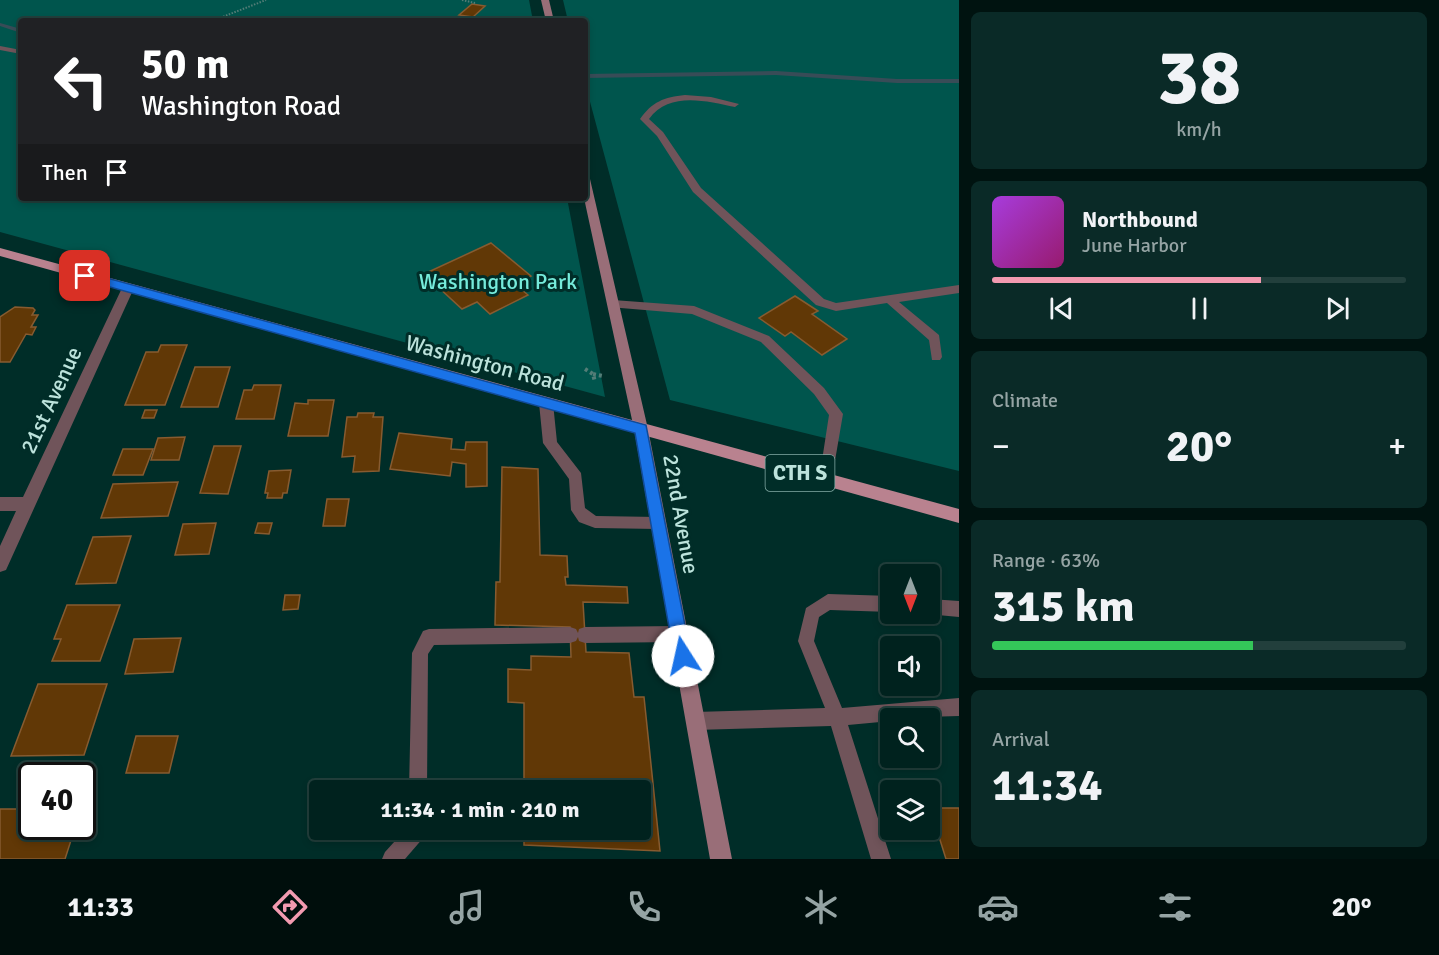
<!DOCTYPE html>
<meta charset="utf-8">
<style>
:root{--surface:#00221e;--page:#0a2a27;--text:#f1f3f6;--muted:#95a4a4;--line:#223f3c;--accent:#f29ab0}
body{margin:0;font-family:Signika,sans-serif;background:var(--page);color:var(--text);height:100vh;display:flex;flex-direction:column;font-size:22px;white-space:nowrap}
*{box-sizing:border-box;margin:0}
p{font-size:20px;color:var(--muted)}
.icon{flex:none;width:33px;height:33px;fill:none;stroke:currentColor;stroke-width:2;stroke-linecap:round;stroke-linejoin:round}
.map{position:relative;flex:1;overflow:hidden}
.drawer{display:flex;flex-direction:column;gap:12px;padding:12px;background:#001310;width:480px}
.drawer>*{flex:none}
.hud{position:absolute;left:18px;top:18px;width:570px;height:183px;border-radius:6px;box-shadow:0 3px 9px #0003,0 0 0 2px var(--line);background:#202124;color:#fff;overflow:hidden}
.needle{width:39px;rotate:180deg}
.controls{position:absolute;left:880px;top:564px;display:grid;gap:12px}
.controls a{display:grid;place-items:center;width:60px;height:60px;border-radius:6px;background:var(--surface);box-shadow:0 3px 9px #0003,0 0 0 2px var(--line);font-size:30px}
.speed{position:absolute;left:18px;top:762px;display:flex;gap:12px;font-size:30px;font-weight:700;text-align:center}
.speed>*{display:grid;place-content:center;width:78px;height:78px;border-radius:50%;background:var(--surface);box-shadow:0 3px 9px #0003,0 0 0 2px var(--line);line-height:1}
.speed .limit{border:3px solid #111;border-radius:9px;background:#fff;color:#111}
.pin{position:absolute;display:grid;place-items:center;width:51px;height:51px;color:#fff;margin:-26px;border-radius:12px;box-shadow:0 3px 9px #0006}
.me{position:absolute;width:66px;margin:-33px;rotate:350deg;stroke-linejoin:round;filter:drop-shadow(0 0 4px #0008)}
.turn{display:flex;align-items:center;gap:21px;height:126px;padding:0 24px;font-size:27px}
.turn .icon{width:78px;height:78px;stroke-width:2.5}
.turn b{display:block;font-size:42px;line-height:51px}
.then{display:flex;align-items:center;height:57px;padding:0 24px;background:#0003;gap:12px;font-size:22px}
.big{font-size:45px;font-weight:800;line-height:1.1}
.drawer .widget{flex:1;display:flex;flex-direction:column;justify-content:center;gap:9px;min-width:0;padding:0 21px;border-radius:9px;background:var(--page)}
.drawer .dial{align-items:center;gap:0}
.dial b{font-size:78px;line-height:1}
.song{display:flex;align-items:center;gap:18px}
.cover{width:72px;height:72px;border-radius:9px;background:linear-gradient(135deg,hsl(280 70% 55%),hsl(320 70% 35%))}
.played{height:6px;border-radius:3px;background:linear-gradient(90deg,var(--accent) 65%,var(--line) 65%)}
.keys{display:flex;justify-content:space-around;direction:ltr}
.heat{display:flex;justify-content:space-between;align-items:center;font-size:33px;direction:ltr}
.charge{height:9px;border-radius:4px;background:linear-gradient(90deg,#34c759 63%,var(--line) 0)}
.trip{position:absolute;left:309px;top:780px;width:342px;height:60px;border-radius:6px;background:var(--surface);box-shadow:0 3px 9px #0003,0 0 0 2px var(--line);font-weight:800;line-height:60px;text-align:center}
.tabs{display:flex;height:96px;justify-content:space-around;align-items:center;background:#000e0c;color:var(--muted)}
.tabs .icon{width:42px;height:42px}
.tabs .selected{color:var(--accent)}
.tabs b{font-size:27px;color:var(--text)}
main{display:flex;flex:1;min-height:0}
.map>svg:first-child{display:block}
.green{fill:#00554d}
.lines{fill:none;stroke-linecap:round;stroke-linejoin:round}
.stream{fill:#384c57;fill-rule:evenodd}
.building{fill:#613806;stroke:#875b30;stroke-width:1.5}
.path-far1{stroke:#537d77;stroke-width:2;stroke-dasharray:1.5 1.5;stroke-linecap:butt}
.path{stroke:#537d77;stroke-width:4;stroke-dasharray:3 3;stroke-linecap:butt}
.lane{fill:#70545a;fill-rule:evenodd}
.street{fill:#70545a;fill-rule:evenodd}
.secondary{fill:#996e78;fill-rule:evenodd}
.primary{fill:#b9828f;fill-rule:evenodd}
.route{fill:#1a73e8;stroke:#114b97;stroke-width:1.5}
.labels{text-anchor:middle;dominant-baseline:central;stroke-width:6;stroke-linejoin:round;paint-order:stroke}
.shield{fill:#002d28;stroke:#84aca6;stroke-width:1.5}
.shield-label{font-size:21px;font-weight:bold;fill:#bce3dc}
.park-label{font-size:22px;fill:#75ebdb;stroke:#002d28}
.street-label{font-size:22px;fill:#bce3dc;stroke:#002d28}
</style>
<main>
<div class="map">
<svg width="959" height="859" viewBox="0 0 959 859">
<rect width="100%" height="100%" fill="#002d28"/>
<!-- green -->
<g class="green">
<polygon points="0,0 529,0 533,21 21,21 21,198 567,198 605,397 0,232"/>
<polygon points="563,0 959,0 959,471 670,400 585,83 585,21 568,21"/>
</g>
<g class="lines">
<!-- stream -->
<g class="stream">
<polygon points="0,23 21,29 21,33 0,26"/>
<polygon points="776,71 897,79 959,79 959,83 897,83 776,75 585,78 585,74"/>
</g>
</g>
<!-- building -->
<g class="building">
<polygon points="472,4 485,6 473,17 459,15"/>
<polygon points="491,243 531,276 515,284 528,295 490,314 477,302 462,309 424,274"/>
<polygon points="795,296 818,311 812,314 847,339 822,355 791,332 785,336 759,318"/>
<polygon points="15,307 33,308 35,310 32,315 38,315 31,327 36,327 32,335 26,334 10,362 0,362 0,317"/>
<polygon points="161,345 187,345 165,405 125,405 146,352 158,352"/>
<polygon points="195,367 230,367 218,407 181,407"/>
<polygon points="254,385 281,385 274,419 236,419 244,390 252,390"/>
<polygon points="308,400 334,400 328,436 288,436 295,403 308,404"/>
<polygon points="145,410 157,410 154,418 142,418"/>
<polygon points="358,413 374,413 373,417 383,417 379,471 353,472 355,456 342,457 347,417 357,417"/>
<polygon points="399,433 452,439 451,449 465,450 466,442 487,442 487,486 466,487 466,464 452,462 450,476 390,469"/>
<polygon points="185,437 179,460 151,460 158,438"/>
<polygon points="214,446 241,446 228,494 200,493"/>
<polygon points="123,449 153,449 143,475 113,475"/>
<polygon points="502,467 538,469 540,555 567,556 568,577 565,577 566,585 627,587 628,603 583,602 586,652 629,653 634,697 644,697 660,851 524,845 524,830 640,830 640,790 524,790 524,703 508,702 508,669 531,670 531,656 571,657 570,627 495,625 496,582 500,582"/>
<polygon points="291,470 287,493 283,493 282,498 267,498 268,493 265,493 269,471"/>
<polygon points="178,482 168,516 101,518 113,484"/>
<polygon points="327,499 349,499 345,526 323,526"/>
<polygon points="216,523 209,554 175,555 183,524"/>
<polygon points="258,523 272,523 269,534 255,533"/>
<polygon points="131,536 116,583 76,584 93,537"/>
<polygon points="285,595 300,595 298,609 283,610"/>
<polygon points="67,605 120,605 100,661 52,661 61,639 54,639"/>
<polygon points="181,638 173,672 125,674 134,639"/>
<polygon points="38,684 107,684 84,755 11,756"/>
<polygon points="136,736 178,736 169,773 126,773"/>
<polygon points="930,808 959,808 959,859 946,859"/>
<polygon points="0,809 32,809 32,826 51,826 50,831 74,831 65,859 0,859"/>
</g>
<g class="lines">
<!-- path-far1 -->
<g class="path-far1">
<polyline points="462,0 475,3"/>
<polyline points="212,21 266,0"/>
</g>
<!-- path -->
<g class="path">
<polyline points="585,369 593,374 595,382"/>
<polyline points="593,374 603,376"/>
</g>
<!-- lane -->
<g class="lane">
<polygon points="0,46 21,50 21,54 0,50"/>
<path d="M685 95 711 97 739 104 735 107C706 101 669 91 649 119L663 132 701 188 824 299 836 303 959 285V293L899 302 939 335 942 357 940 360H932L929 340 887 303 836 311 816 305 693 192 657 136 640 119C652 102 664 97 685 95Z"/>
<polygon points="613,300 694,306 769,336 824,388 843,414 831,484 826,486 821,484 819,480 829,415 814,394 761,342 692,314 609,307 607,304 609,301"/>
<polygon points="546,398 553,403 557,442 581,473 585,508 596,516 658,517 663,518 665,523 663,528 658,529 595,528 579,522 571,510 569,479 543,443 539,403"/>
<polygon points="828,594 891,596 891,612 830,610 819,617 814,641 842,708 959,698 959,716 891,718 891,721 848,725 891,859 871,859 831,726 695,730 689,727 686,721 689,715 695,712 825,708 798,641 806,608"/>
<polygon points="930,599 959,601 959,617 927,614 930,614"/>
<polygon points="679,626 685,628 687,634 685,640 679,642 585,643 579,641 578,637 576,641 570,643 434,645 428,654 427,790 409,790 412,653 423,631 429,629 570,627 576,629 578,633 579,629 585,627"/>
<polygon points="405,830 427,830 424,837 405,859 382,859 385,852"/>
</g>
<!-- street -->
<polygon class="street" points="128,284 134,288 6,570 0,572 0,546 16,511 0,511 0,497 23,497 122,288"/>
<!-- secondary -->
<g class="secondary">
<polygon points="541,0 549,0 554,21 546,21"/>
<polygon points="585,176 590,179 648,429 732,859 710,859 634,429 584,198"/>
</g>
<!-- primary -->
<polygon class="primary" points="0,248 959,509 959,523 0,256"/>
</g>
<!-- route -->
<polygon class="route" points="85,272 646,425 691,656 689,662 683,664 677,662 674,656 635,433 81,279 80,276"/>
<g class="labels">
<!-- shield labels -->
<rect class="shield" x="765.5" y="455" width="69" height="36" rx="4.5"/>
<g class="shield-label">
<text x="800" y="473">CTH S</text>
</g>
<!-- park labels -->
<g class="park-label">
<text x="498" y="281">Washington Park</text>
</g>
<!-- street labels -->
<g class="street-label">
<text transform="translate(485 363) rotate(15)">Washington Road</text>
<text transform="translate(51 400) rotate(-65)">21st Avenue</text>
<text transform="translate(681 514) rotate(80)">22nd Avenue</text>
</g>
</g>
</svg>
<div class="controls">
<a><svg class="needle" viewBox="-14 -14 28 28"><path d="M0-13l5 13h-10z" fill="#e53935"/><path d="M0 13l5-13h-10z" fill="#95a4a4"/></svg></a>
<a><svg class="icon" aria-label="sound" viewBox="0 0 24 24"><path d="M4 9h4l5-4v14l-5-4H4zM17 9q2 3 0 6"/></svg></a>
<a><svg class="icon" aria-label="search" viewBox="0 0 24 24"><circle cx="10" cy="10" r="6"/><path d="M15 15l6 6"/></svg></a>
<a><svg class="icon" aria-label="layers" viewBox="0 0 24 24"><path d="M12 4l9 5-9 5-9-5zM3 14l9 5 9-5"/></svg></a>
</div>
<div class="speed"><div class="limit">40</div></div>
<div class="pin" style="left:85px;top:276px;background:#d93025"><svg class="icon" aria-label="arrive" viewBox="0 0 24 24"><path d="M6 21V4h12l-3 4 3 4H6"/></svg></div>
<svg class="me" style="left:683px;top:656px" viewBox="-20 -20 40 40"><circle r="19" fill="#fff"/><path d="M0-13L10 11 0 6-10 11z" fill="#1a73e8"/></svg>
<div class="trip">11:34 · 1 min · 210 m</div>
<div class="hud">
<div class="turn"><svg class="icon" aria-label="left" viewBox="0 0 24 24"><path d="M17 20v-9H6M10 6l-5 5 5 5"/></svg><div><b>50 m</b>Washington Road</div></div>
<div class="then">Then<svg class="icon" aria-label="arrive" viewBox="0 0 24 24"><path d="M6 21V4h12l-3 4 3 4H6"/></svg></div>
</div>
</div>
<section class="drawer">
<div class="widget dial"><b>38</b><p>km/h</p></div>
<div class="widget">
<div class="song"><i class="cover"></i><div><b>Northbound</b><p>June Harbor</p></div></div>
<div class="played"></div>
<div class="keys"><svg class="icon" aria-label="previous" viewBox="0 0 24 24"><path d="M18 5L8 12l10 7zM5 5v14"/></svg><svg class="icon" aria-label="pause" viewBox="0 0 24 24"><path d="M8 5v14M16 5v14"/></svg><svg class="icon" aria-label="next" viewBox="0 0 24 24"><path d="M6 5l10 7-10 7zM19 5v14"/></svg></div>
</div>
<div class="widget"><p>Climate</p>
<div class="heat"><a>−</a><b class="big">20°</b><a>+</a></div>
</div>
<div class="widget"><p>Range · 63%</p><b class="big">315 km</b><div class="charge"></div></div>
<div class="widget"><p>Arrival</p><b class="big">11:34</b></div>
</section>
</main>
<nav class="tabs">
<b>11:33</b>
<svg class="icon selected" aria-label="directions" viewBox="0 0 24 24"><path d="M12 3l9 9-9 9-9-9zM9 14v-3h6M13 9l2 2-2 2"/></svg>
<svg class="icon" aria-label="music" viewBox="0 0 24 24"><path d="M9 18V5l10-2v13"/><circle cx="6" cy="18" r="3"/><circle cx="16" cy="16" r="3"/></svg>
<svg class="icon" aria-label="phone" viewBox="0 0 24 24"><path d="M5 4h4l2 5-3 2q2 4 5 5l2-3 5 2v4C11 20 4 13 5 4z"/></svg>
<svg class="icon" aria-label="climate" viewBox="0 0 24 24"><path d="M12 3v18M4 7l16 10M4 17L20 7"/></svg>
<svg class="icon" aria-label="car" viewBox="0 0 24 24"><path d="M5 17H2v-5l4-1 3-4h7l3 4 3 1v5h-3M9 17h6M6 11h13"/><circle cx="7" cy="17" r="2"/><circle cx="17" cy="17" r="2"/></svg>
<svg class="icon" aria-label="filters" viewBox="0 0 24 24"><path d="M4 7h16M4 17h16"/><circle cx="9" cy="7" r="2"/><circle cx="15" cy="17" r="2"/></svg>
<b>20°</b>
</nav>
